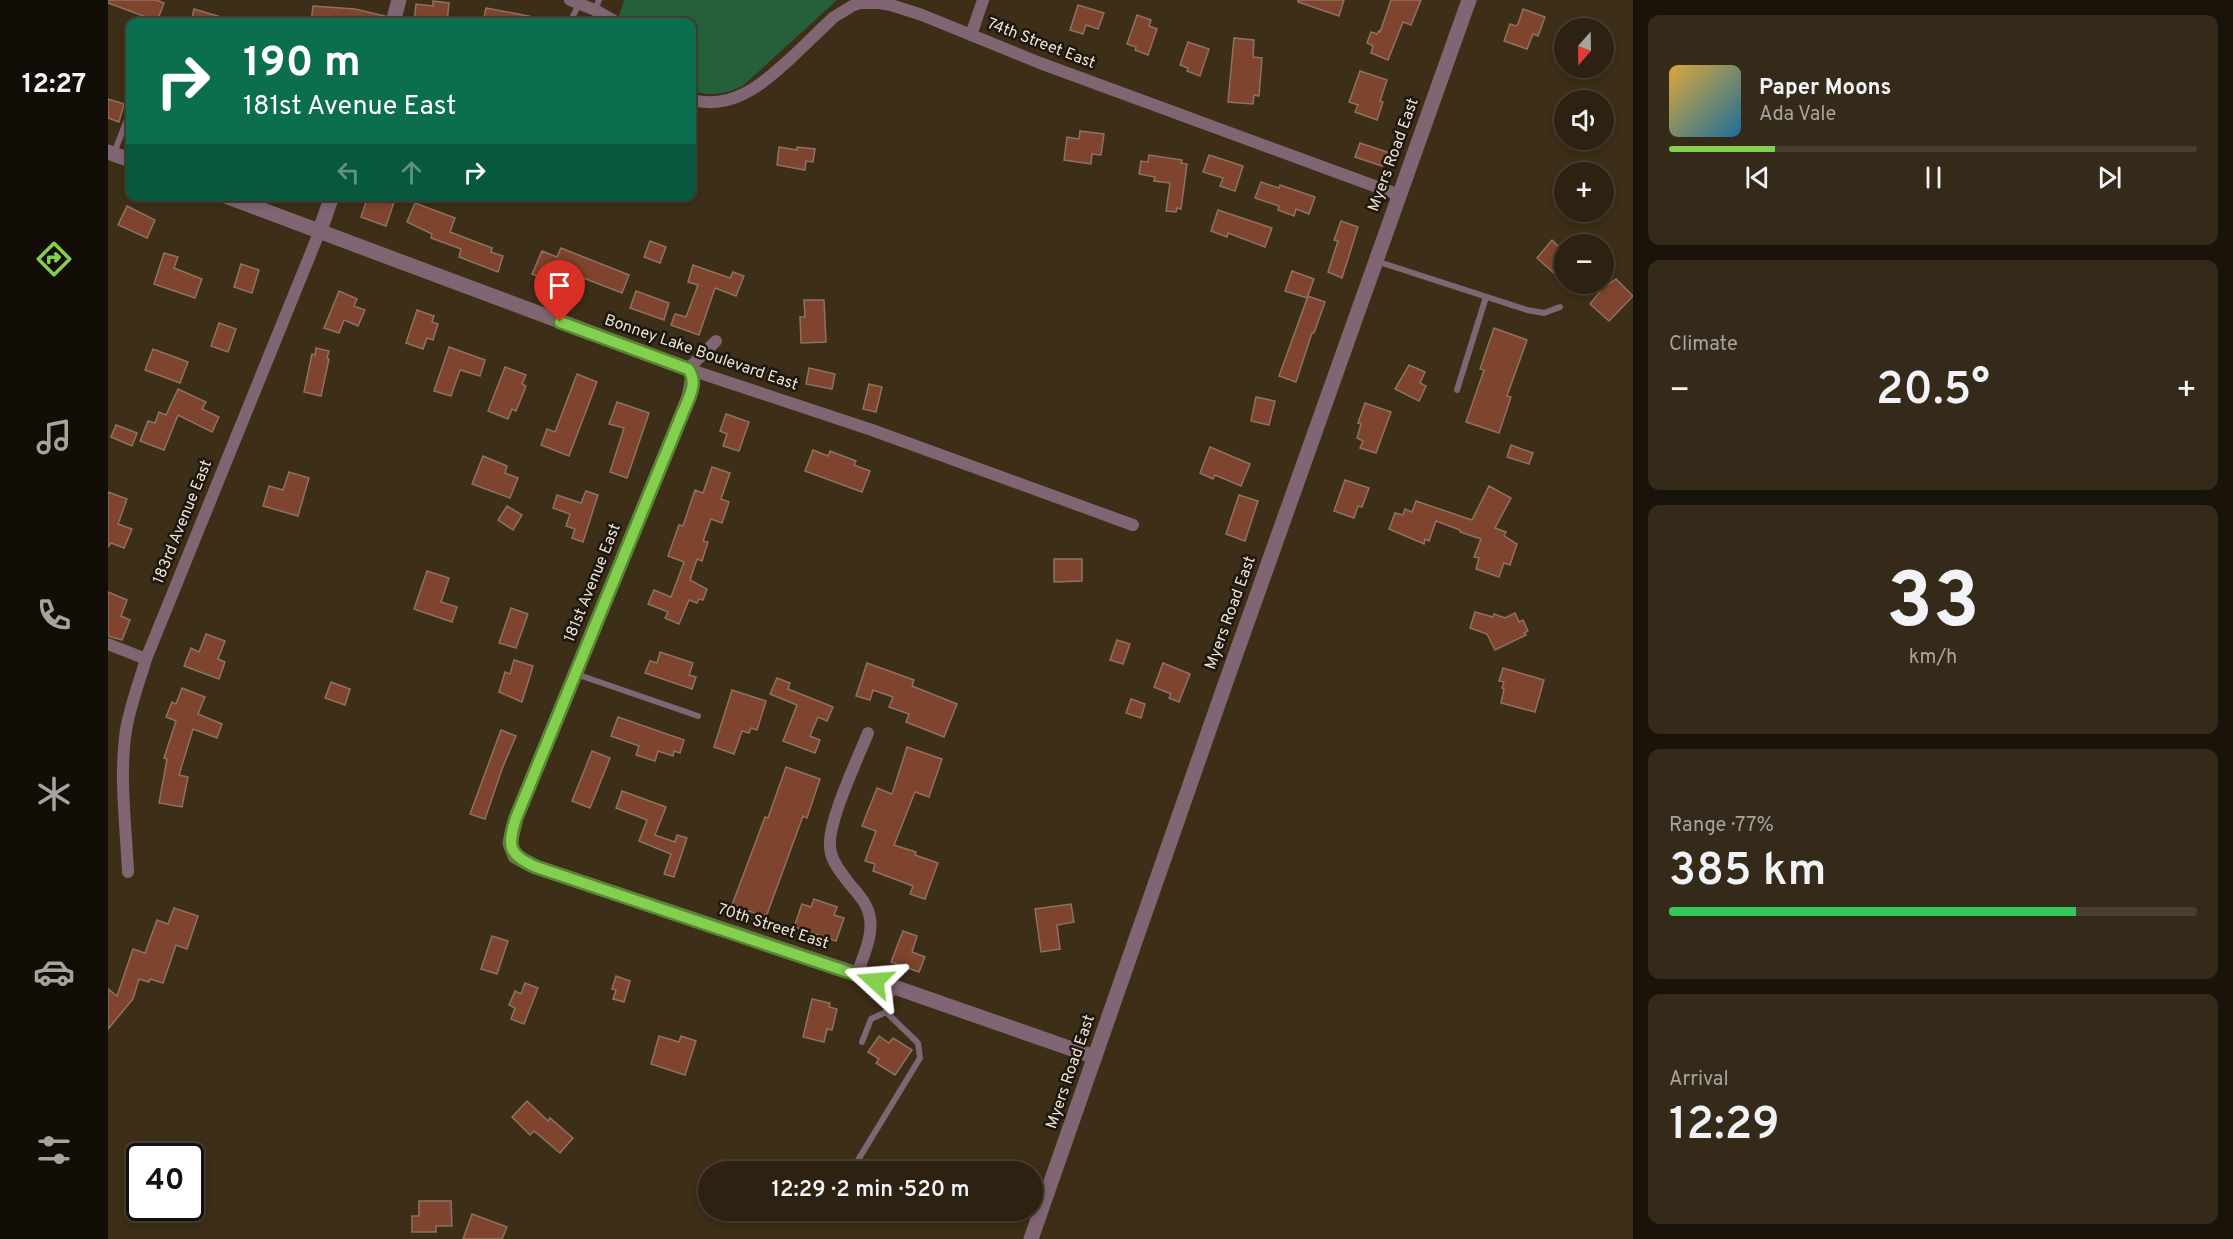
<!DOCTYPE html>
<meta charset="utf-8">
<style>
:root{--surface:#2d2211;--page:#352a1a;--text:#f1f3f6;--muted:#a7a49f;--line:#483f31;--accent:#84cf4d}
body{margin:0;font-family:Overpass,sans-serif;background:var(--page);color:var(--text);height:100vh;display:flex;flex-direction:column;font-size:22px;white-space:nowrap}
*{box-sizing:border-box;margin:0}
p{font-size:20px;color:var(--muted)}
.icon{flex:none;width:33px;height:33px;fill:none;stroke:currentColor;stroke-width:2;stroke-linecap:round;stroke-linejoin:round}
.map{position:relative;flex:1;overflow:hidden}
.drawer{display:flex;flex-direction:column;gap:15px;padding:15px;background:#191309;width:600px}
.drawer>*{flex:none}
.hud{position:absolute;left:18px;top:18px;width:570px;height:183px;border-radius:12px;box-shadow:0 3px 9px #0003,0 0 0 2px var(--line);background:#0b6e4f;color:#fff;overflow:hidden}
.needle{width:39px;rotate:200deg}
.controls{position:absolute;left:1446px;top:18px;display:grid;gap:12px}
.controls a{display:grid;place-items:center;width:60px;height:60px;border-radius:50%;background:var(--surface);box-shadow:0 3px 9px #0003,0 0 0 2px var(--line);font-size:30px}
.speed{position:absolute;left:18px;top:1143px;display:flex;gap:12px;font-size:30px;font-weight:700;text-align:center}
.speed>*{display:grid;place-content:center;width:78px;height:78px;border-radius:50%;background:var(--surface);box-shadow:0 3px 9px #0003,0 0 0 2px var(--line);line-height:1}
.speed .limit{border:3px solid #111;border-radius:9px;background:#fff;color:#111}
.pin{position:absolute;display:grid;place-items:center;width:51px;height:51px;color:#fff;margin:-62px -26px;border-radius:50% 50% 50% 0;rotate:-45deg;box-shadow:0 0 6px #0007}
.pin .icon{rotate:45deg}
.me{position:absolute;width:66px;margin:-33px;rotate:289deg;stroke-linejoin:round;filter:drop-shadow(0 0 4px #0008)}
.turn{display:flex;align-items:center;gap:21px;height:126px;padding:0 18px;font-size:27px}
.turn .icon{width:78px;height:78px;stroke-width:2.5}
.turn b{display:block;font-size:42px;line-height:51px}
.lanes{display:flex;align-items:center;height:57px;padding:0 18px;background:#0003;justify-content:center;gap:30px;direction:ltr}
.lanes .off{opacity:.35}
.big{font-size:45px;font-weight:600;line-height:1.1}
.drawer .tile{flex:1;display:flex;flex-direction:column;justify-content:center;gap:9px;min-width:0;padding:0 21px;border-radius:12px;background:var(--page)}
.drawer .dial{align-items:center;gap:0}
.dial b{font-size:78px;line-height:1}
.song{display:flex;align-items:center;gap:18px}
.cover{width:72px;height:72px;border-radius:9px;background:linear-gradient(135deg,hsl(40 70% 55%),hsl(200 70% 35%))}
.played{height:6px;border-radius:3px;background:linear-gradient(90deg,var(--accent) 20%,var(--line) 20%)}
.keys{display:flex;justify-content:space-around;direction:ltr}
.heat{display:flex;justify-content:space-between;align-items:center;font-size:33px;direction:ltr}
.charge{height:9px;border-radius:4px;background:linear-gradient(90deg,#34c759 77%,var(--line) 0)}
.trip{position:absolute;left:590px;top:1161px;width:345px;height:60px;border-radius:30px;background:var(--surface);box-shadow:0 3px 9px #0003,0 0 0 2px var(--line);font-weight:600;line-height:60px;text-align:center}
main{display:flex;flex:1;min-height:0}
.tabs{display:flex;flex-direction:column;width:108px;justify-content:space-around;align-items:center;background:#120e07;color:var(--muted)}
.tabs .icon{width:42px;height:42px}
.tabs .current{color:var(--accent)}
.tabs b{font-size:27px;color:var(--text)}
.map>svg:first-child{display:block}
.green{fill:#26603b}
.building{fill:#7f442d;stroke:#8e7165;stroke-width:1.5}
.lines{fill:none;stroke-linecap:round;stroke-linejoin:round}
.service{stroke:#806572;stroke-width:6}
.minor{stroke:#806572;stroke-width:12}
.tertiary{stroke:#806572;stroke-width:15}
.route-casing{stroke:#568732;stroke-width:15}
.route{stroke:#84cf4d;stroke-width:10}
.labels{text-anchor:middle;dominant-baseline:central;stroke-width:5;stroke-linejoin:round;paint-order:stroke}
.street-label{font-size:16px;fill:#ece3d5;stroke:#1d170d}
</style>
<main>
<nav class="tabs">
<b>12:27</b>
<svg class="icon current" aria-label="directions" viewBox="0 0 24 24"><path d="M12 3l9 9-9 9-9-9zM9 14v-3h6M13 9l2 2-2 2"/></svg>
<svg class="icon" aria-label="music" viewBox="0 0 24 24"><path d="M9 18V5l10-2v13"/><circle cx="6" cy="18" r="3"/><circle cx="16" cy="16" r="3"/></svg>
<svg class="icon" aria-label="phone" viewBox="0 0 24 24"><path d="M5 4h4l2 5-3 2q2 4 5 5l2-3 5 2v4C11 20 4 13 5 4z"/></svg>
<svg class="icon" aria-label="climate" viewBox="0 0 24 24"><path d="M12 3v18M4 7l16 10M4 17L20 7"/></svg>
<svg class="icon" aria-label="car" viewBox="0 0 24 24"><path d="M5 17H2v-5l4-1 3-4h7l3 4 3 1v5h-3M9 17h6M6 11h13"/><circle cx="7" cy="17" r="2"/><circle cx="17" cy="17" r="2"/></svg>
<svg class="icon" aria-label="filters" viewBox="0 0 24 24"><path d="M4 7h16M4 17h16"/><circle cx="9" cy="7" r="2"/><circle cx="15" cy="17" r="2"/></svg>
</nav>
<div class="map">
<svg width="1525" height="1239" viewBox="0 0 1525 1239">
<rect width="100%" height="100%" fill="#3c2e17"/>
<!-- green -->
<path class="green" d="M516 0H729L636 85C619 94 603 97 584 91V22H519L511 16Z"/>
<!-- building -->
<g class="building">
<polygon points="0,0 48,0 56,3 49,21 0,3"/>
<polygon points="1190,0 1236,0 1231,16 1190,2"/>
<polygon points="1283,0 1313,0 1303,25 1295,22 1280,60 1263,53 1265,46 1259,43 1263,32 1269,34 1271,31 1272,32"/>
<polygon points="325,1 341,3 339,22 306,22 308,4 325,6"/>
<polygon points="970,5 996,13 990,29 978,25 975,34 962,30"/>
<polygon points="205,6 247,9 277,16 276,22 203,22"/>
<polygon points="378,8 426,17 426,22 375,22"/>
<polygon points="86,9 123,20 122,22 83,22"/>
<polygon points="1415,9 1437,17 1430,36 1425,34 1419,49 1396,41 1402,24 1408,26 1410,24"/>
<polygon points="1029,15 1043,20 1041,26 1049,29 1040,55 1027,50 1028,47 1019,44"/>
<polygon points="1126,38 1146,40 1145,57 1154,58 1151,96 1146,95 1145,104 1120,102"/>
<polygon points="1080,42 1101,49 1092,76 1079,71 1080,68 1072,65"/>
<polygon points="1252,71 1279,80 1272,101 1275,102 1269,120 1247,112 1250,105 1241,102"/>
<polygon points="0,99 16,104 11,122 0,118"/>
<polygon points="972,131 996,134 993,155 984,154 983,164 956,160 959,137 971,139"/>
<polygon points="1252,143 1279,152 1274,166 1247,157"/>
<polygon points="671,147 689,150 689,147 707,149 705,162 698,161 697,170 669,165"/>
<polygon points="1041,155 1074,160 1073,163 1079,164 1073,209 1069,208 1068,212 1058,211 1062,183 1046,181 1047,177 1031,174 1033,161 1040,162"/>
<polygon points="1101,155 1135,166 1127,191 1112,186 1115,178 1095,172"/>
<polygon points="1153,182 1171,188 1172,185 1207,197 1201,214 1188,209 1186,216 1170,210 1171,206 1147,198"/>
<polygon points="260,196 275,201 277,196 288,196 278,226 253,217"/>
<polygon points="307,203 347,218 342,232 384,248 383,252 395,256 390,272 351,257 353,249 323,238 324,234 299,222"/>
<polygon points="19,206 47,220 39,238 10,225"/>
<polygon points="1110,210 1164,228 1157,247 1120,233 1119,237 1103,231"/>
<polygon points="1233,221 1250,227 1234,278 1220,272 1230,241 1226,240"/>
<polygon points="1444,240 1456,252 1456,266 1448,275 1429,258"/>
<polygon points="542,241 558,247 552,263 536,257"/>
<polygon points="453,248 521,275 514,293 465,274 459,288 424,274 434,251 449,257"/>
<polygon points="56,253 70,257 66,268 94,279 87,298 46,284"/>
<polygon points="133,264 151,270 144,293 126,287"/>
<polygon points="585,265 622,278 625,272 636,276 628,296 607,288 591,335 563,325 567,314 578,317 590,285 580,282"/>
<polygon points="1184,271 1206,279 1199,298 1177,291"/>
<polygon points="1508,279 1525,296 1501,321 1482,304 1495,288"/>
<polygon points="231,291 249,299 246,306 257,310 250,326 236,320 231,333 216,328"/>
<polygon points="528,291 561,303 556,320 522,308"/>
<polygon points="1200,296 1217,302 1206,333 1204,333 1188,382 1171,376"/>
<polygon points="696,300 716,300 718,342 693,343 692,317 697,317"/>
<polygon points="309,310 326,316 324,322 330,324 325,340 319,338 315,349 298,343"/>
<polygon points="111,323 128,329 120,352 103,346"/>
<polygon points="1386,328 1419,340 1399,396 1403,397 1391,433 1358,422 1376,370 1372,369"/>
<polygon points="341,347 377,360 372,376 352,370 343,396 326,391"/>
<polygon points="208,348 221,351 219,358 221,359 213,396 196,392 204,354 207,355"/>
<polygon points="45,349 80,362 72,383 37,370"/>
<polygon points="1301,365 1317,372 1312,383 1318,386 1311,401 1287,389"/>
<polygon points="397,367 418,375 414,384 418,386 408,411 404,409 400,419 380,411"/>
<polygon points="701,368 727,374 724,389 698,384"/>
<polygon points="469,374 489,382 461,456 433,445 439,429 447,432"/>
<polygon points="761,384 774,387 768,412 755,409"/>
<polygon points="70,389 98,402 94,409 111,417 104,432 70,415 56,450 32,441 40,421 47,423 51,412 58,415"/>
<polygon points="1148,397 1167,401 1161,425 1143,421"/>
<polygon points="509,402 541,413 519,478 502,472 516,428 501,424"/>
<polygon points="1257,403 1283,412 1268,453 1252,448 1255,441 1249,438 1253,424 1250,423"/>
<polygon points="618,414 641,422 631,451 615,446 619,434 612,431"/>
<polygon points="8,425 29,433 24,446 3,437"/>
<polygon points="1403,445 1425,453 1421,464 1399,457"/>
<polygon points="1102,447 1142,464 1133,486 1107,475 1105,479 1092,473"/>
<polygon points="705,450 720,456 722,451 748,461 746,465 762,471 754,492 697,471"/>
<polygon points="375,456 399,466 397,473 410,478 402,498 364,484"/>
<polygon points="604,467 622,473 613,499 621,502 614,523 603,519 595,541 600,542 594,561 589,559 582,580 599,589 595,600 591,599 589,603 581,600 571,624 557,618 560,612 540,604 546,590 563,597 576,562 560,556 571,525 575,526 587,490 595,493"/>
<polygon points="181,472 201,478 190,516 155,506 161,486 175,490"/>
<polygon points="1237,480 1261,488 1254,507 1250,506 1246,518 1226,511"/>
<polygon points="1381,486 1403,498 1387,528 1398,532 1396,536 1409,544 1402,565 1396,563 1391,577 1368,569 1371,558 1366,557 1373,539 1352,532 1352,530 1328,521 1321,541 1317,539 1316,544 1281,529 1287,513 1295,515 1297,509 1304,512 1308,501 1364,520"/>
<polygon points="478,491 490,495 475,542 464,538 467,529 458,526 462,514 445,508 449,495 473,503"/>
<polygon points="0,492 19,499 10,524 24,529 16,548 3,543 0,547"/>
<polygon points="1131,495 1150,501 1137,541 1118,534"/>
<polygon points="399,506 414,515 405,530 390,520"/>
<polygon points="946,559 974,559 974,581 946,582"/>
<polygon points="319,571 341,578 333,602 349,607 344,622 306,609"/>
<polygon points="0,592 19,600 13,616 22,620 14,640 0,636"/>
<polygon points="403,608 420,614 408,648 391,643"/>
<polygon points="1367,612 1385,617 1386,614 1397,618 1407,613 1411,622 1415,620 1420,631 1416,633 1418,635 1387,650 1379,634 1362,628"/>
<polygon points="98,634 117,641 110,659 117,662 111,679 76,666 83,648 91,652"/>
<polygon points="1009,640 1022,644 1015,664 1002,660"/>
<polygon points="552,652 585,663 581,675 588,677 584,689 537,673 542,661 549,663"/>
<polygon points="406,660 425,666 414,702 391,692 397,672 402,674"/>
<polygon points="759,663 806,680 804,686 849,704 836,737 798,722 801,714 781,707 785,697 765,690 762,700 748,696"/>
<polygon points="1055,663 1082,674 1071,702 1061,698 1063,694 1046,687"/>
<polygon points="1395,668 1436,680 1427,712 1393,703 1396,689 1394,688 1396,682 1391,681"/>
<polygon points="669,678 682,683 680,689 725,707 719,721 710,717 702,736 712,740 707,753 675,741 689,705 662,694"/>
<polygon points="223,682 242,689 237,705 217,698"/>
<polygon points="74,688 97,697 90,714 114,724 109,738 85,729 71,775 80,777 74,807 51,803 59,759 56,758 68,721 58,717 64,702 68,704"/>
<polygon points="624,690 658,701 649,730 643,728 641,733 634,731 626,754 606,747"/>
<polygon points="1023,699 1037,704 1033,718 1018,713"/>
<polygon points="510,717 576,740 572,753 566,751 565,756 550,751 547,761 528,755 531,746 503,736"/>
<polygon points="393,730 408,736 394,769 377,819 362,814"/>
<polygon points="799,747 834,759 821,797 807,792 786,845 808,852 807,855 830,863 817,899 802,894 805,886 765,871 767,864 757,861 768,831 754,826 769,788 784,794"/>
<polygon points="484,751 502,758 482,808 464,801"/>
<polygon points="678,767 712,779 699,818 695,816 658,917 624,905 657,817 660,818"/>
<polygon points="514,791 558,807 547,835 567,842 569,835 579,838 566,877 556,874 563,854 531,841 539,820 508,808"/>
<polygon points="706,899 729,907 726,915 736,918 728,941 686,927 694,904 703,907"/>
<polygon points="963,904 966,922 949,925 952,949 933,952 927,909"/>
<polygon points="66,908 90,916 79,949 68,945 55,983 42,979 41,982 31,979 25,999 0,1029 0,989 9,996 25,949 37,953 49,920 60,924"/>
<polygon points="795,931 809,936 804,952 817,957 811,972 783,962"/>
<polygon points="384,936 400,941 389,974 373,969"/>
<polygon points="508,976 522,981 516,1002 505,999 508,990 504,989"/>
<polygon points="417,983 430,988 416,1024 403,1019 407,1008 401,1005 407,991 413,994"/>
<polygon points="704,999 722,1003 721,1007 729,1009 724,1030 719,1029 716,1042 695,1037"/>
<polygon points="551,1036 571,1042 573,1036 588,1041 577,1075 543,1064"/>
<polygon points="771,1036 781,1043 785,1038 804,1050 787,1075 768,1063 771,1059 760,1052"/>
<polygon points="419,1101 440,1121 442,1118 465,1138 452,1153 426,1131 422,1135 404,1117"/>
<polygon points="311,1201 343,1201 344,1226 328,1226 328,1232 304,1232 304,1216 311,1216"/>
<polygon points="364,1214 399,1227 394,1239 355,1239"/>
</g>
<g class="lines">
<!-- service -->
<g class="service">
<polyline points="487,10 491,0"/>
<polyline points="462,22 471,4"/>
<polyline points="6,153 22,112"/>
<polyline points="1268,261 1419,310 1436,313 1452,307"/>
<polyline points="1349,390 1378,297"/>
<polyline points="468,674 590,716"/>
<polyline points="754,1042 763,1019 778,1012"/>
<polyline points="745,1172 747,1165 812,1058 810,1043 778,1012 786,987"/>
</g>
<!-- minor -->
<g class="minor">
<polyline points="462,0 487,10 508,22"/>
<polyline points="863,35 875,0"/>
<path d="M584 100C625 110 653 85 682 59 697 45 711 31 726 17L744 6 752 3H771L783 5 814 15 932 63 1291 195"/>
<polyline points="580,369 764,430 1025,525"/>
<polyline points="580,369 608,341"/>
<polyline points="0,644 38,659"/>
<path d="M20 872C18 826 11 776 18 730 22 706 31 683 38 659L211 233"/>
<path d="M749 974C757 952 770 926 757 904 751 893 741 885 735 875 728 866 722 857 722 846 720 821 750 758 760 733"/>
</g>
<!-- tertiary -->
<g class="tertiary">
<polyline points="285,22 291,0"/>
<polyline points="0,152 22,160"/>
<polyline points="117,196 580,369 585,376 581,397 408,818 402,843 407,856 428,867 749,974 987,1057"/>
<polyline points="211,233 224,196"/>
<polyline points="923,1239 1114,693 1361,0"/>
</g>
</g>
<g class="lines">
<!-- route casing -->
<g class="route-casing">
<path id="route" d="M452 322 580 369C591 382 580 399 575 412L408 818C399 846 400 855 428 867L767 981"/>
</g>
<!-- route -->
<use href="#route" class="route"/>
</g>
<g class="labels">
<!-- street labels -->
<g class="street-label">
<text transform="translate(933 44) rotate(21)">74th Street East</text>
<text transform="translate(1286 155) rotate(-70)">Myers Road East</text>
<text transform="translate(593 353) rotate(19)">Bonney Lake Boulevard East</text>
<text transform="translate(75 522) rotate(-68)">183rd Avenue East</text>
<text transform="translate(485 583) rotate(-68)">181st Avenue East</text>
<text transform="translate(1123 613) rotate(-70)">Myers Road East</text>
<text transform="translate(665 927) rotate(18)">70th Street East</text>
<text transform="translate(963 1072) rotate(-71)">Myers Road East</text>
</g>
</g>
</svg>
<div class="controls">
<a><svg class="needle" viewBox="-14 -14 28 28"><path d="M0-13l5 13h-10z" fill="#e53935"/><path d="M0 13l5-13h-10z" fill="#a7a49f"/></svg></a>
<a><svg class="icon" aria-label="sound" viewBox="0 0 24 24"><path d="M4 9h4l5-4v14l-5-4H4zM17 9q2 3 0 6"/></svg></a>
<a>+</a>
<a>−</a>
</div>
<div class="speed"><div class="limit">40</div></div>
<div class="pin" style="left:452px;top:322px;background:#d93025"><svg class="icon" aria-label="arrive" viewBox="0 0 24 24"><path d="M6 21V4h12l-3 4 3 4H6"/></svg></div>
<svg class="me" style="left:767px;top:981px" viewBox="-20 -20 40 40"><path d="M0-17L14 15 0 8-14 15z" fill="#84cf4d" stroke="#fff" stroke-width="4"/></svg>
<div class="trip">12:29 · 2 min · 520 m</div>
<div class="hud">
<div class="turn"><svg class="icon" aria-label="right" viewBox="0 0 24 24"><path d="M7 20v-9h11M14 6l5 5-5 5"/></svg><div><b>190 m</b>181st Avenue East</div></div>
<div class="lanes"><svg class="icon off" aria-label="left" viewBox="0 0 24 24"><path d="M17 20v-9H6M10 6l-5 5 5 5"/></svg><svg class="icon off" aria-label="ahead" viewBox="0 0 24 24"><path d="M12 20V5M6 11l6-6 6 6"/></svg><svg class="icon" aria-label="right" viewBox="0 0 24 24"><path d="M7 20v-9h11M14 6l5 5-5 5"/></svg></div>
</div>
</div>
<section class="drawer">
<div class="tile">
<div class="song"><i class="cover"></i><div><b>Paper Moons</b><p>Ada Vale</p></div></div>
<div class="played"></div>
<div class="keys"><svg class="icon" aria-label="previous" viewBox="0 0 24 24"><path d="M18 5L8 12l10 7zM5 5v14"/></svg><svg class="icon" aria-label="pause" viewBox="0 0 24 24"><path d="M8 5v14M16 5v14"/></svg><svg class="icon" aria-label="next" viewBox="0 0 24 24"><path d="M6 5l10 7-10 7zM19 5v14"/></svg></div>
</div>
<div class="tile"><p>Climate</p>
<div class="heat"><a>−</a><b class="big">20.5°</b><a>+</a></div>
</div>
<div class="tile dial"><b>33</b><p>km/h</p></div>
<div class="tile"><p>Range · 77%</p><b class="big">385 km</b><div class="charge"></div></div>
<div class="tile"><p>Arrival</p><b class="big">12:29</b></div>
</section>
</main>
